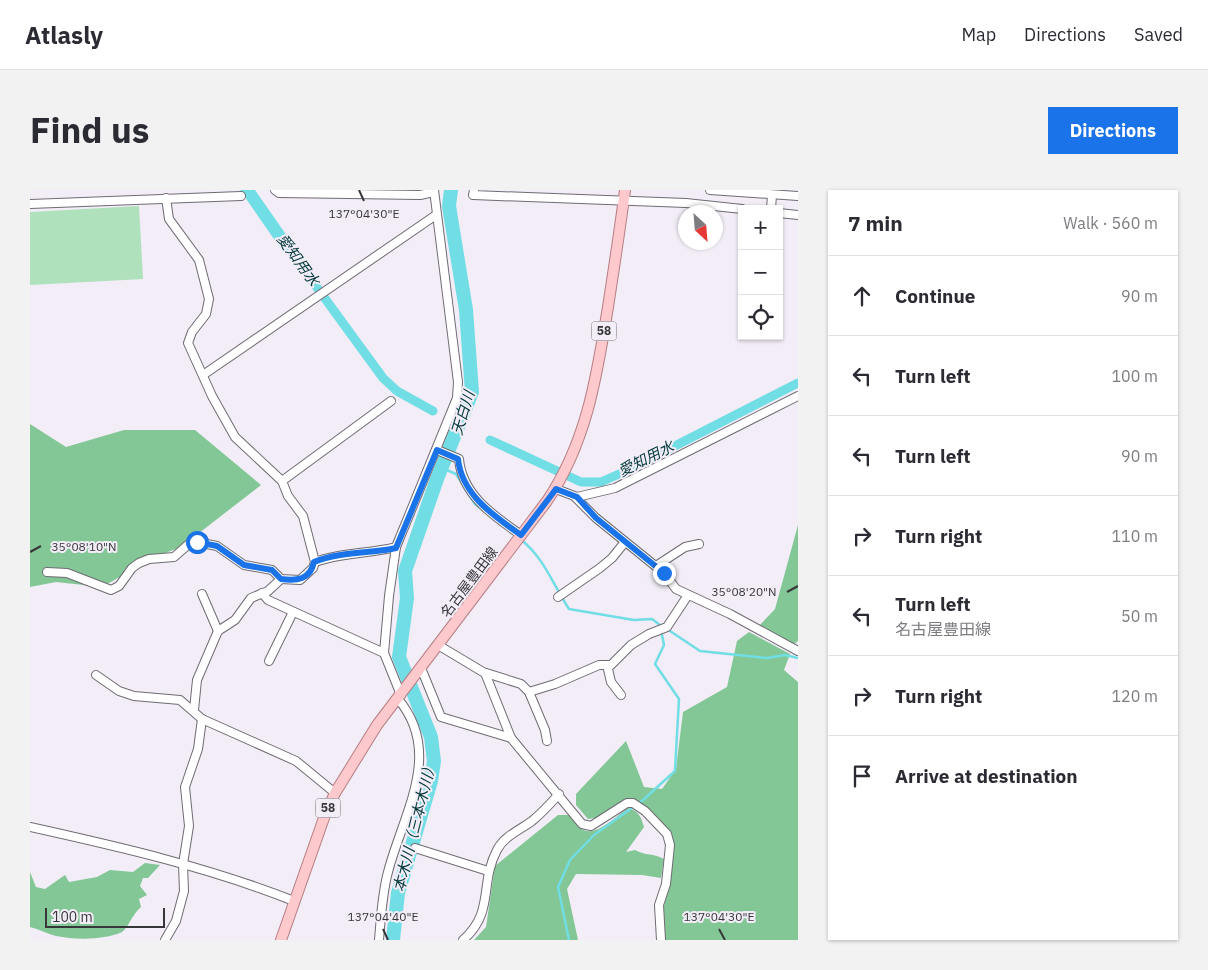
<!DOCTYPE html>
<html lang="en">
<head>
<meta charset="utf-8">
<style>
  body { margin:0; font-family:"IBM Plex Sans","Noto Sans JP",sans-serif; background:#f2f2f3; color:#2b2b33 }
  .controls { position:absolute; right:15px; top:15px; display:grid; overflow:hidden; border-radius:0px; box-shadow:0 1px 4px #0004 }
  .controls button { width:45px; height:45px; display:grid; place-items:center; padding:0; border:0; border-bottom:1px solid #e1e1e2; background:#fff; color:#2b2b33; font:25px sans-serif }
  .compass { position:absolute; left:648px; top:15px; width:45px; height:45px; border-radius:50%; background:#fff; box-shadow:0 1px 4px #0004; rotate:154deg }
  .scale { position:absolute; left:15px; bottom:12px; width:120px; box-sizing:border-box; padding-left:5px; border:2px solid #373639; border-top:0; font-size:14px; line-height:18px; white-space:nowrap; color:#373639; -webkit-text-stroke:4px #f2edf7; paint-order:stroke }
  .stop { position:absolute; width:15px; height:15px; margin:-11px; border:4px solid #1a73e8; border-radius:50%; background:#fff }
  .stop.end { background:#1a73e8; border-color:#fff; box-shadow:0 1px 5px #0008 }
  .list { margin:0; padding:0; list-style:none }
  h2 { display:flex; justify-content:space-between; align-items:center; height:65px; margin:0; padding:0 20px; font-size:21px }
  h2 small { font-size:16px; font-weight:400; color:#7c7c81 }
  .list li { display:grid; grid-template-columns:32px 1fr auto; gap:15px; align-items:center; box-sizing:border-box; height:80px; padding:0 20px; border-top:1px solid #e1e1e2 }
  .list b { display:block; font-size:19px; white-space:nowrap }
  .list p { margin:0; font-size:16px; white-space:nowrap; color:#7c7c81 }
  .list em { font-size:16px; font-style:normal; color:#7c7c81 }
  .icon { flex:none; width:28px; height:28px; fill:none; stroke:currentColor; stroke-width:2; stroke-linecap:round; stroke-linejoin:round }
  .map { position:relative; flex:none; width:768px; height:750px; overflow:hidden; border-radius:0px }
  header { display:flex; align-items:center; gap:30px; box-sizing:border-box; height:70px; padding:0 25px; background:#fff; border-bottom:1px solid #e1e1e2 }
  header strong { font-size:24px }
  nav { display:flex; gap:28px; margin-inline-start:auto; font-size:18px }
  .intro { display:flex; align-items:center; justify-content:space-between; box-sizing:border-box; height:120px; padding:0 30px }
  h1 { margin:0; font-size:35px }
  .button { padding:12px 22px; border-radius:0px; background:#1a73e8; color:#fff; font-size:18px; font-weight:700 }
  main { display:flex; gap:30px; padding:0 30px }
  aside { flex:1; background:#fff; border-radius:0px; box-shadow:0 1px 4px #0004 }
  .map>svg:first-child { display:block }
  .green { fill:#afe2bc }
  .forest { fill:#82c795 }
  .water { fill:#71dde4 }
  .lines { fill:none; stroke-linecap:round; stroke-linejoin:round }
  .stream { stroke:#71dde4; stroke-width:2.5 }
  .canal { stroke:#71dde4; stroke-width:9 }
  .river { stroke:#71dde4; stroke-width:14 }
  .minor-casing { stroke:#6f6b73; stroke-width:10 }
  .major-casing { stroke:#b67e83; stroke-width:12 }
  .minor { stroke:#fff; stroke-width:8 }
  .major { stroke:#fdc9cd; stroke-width:10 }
  .route { stroke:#1a73e8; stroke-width:6 }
  .ticks { fill:none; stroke:#373639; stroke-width:2 }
  .labels { text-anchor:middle; stroke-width:4; stroke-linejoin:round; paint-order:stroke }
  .shield { fill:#f2edf7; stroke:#6f6d72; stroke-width:1 }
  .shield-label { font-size:12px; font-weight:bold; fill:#373639 }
  .street-label { font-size:14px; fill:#373639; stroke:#f2edf7 }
  .water-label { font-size:15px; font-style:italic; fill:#03393c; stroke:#f2edf7 }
  .ticks-label { font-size:12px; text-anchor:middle; fill:#373639; stroke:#f2edf7; stroke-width:4; stroke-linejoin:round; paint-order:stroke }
</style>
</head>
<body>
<header>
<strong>Atlasly</strong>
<nav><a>Map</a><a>Directions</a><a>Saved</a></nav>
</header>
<div class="intro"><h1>Find us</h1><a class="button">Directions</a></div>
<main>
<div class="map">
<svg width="768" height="750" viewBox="0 0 768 750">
  <rect width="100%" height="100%" fill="#f2edf7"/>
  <path class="green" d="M109,16L113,89L0,95V22Z"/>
  <g class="forest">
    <path d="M0,234L36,257L94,240H165L231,295L151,357L125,367L72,397L26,392L0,397Z"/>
    <path d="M768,335V451L763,455L729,436L745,419Z"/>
    <path d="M719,442L760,464L754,480L768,492V750H635L632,723L640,695L644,655L639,643L614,615L605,611L571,627L558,629L546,615V604L596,551L614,597L632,599L646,579L653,522L697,497L707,451Z"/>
    <path d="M598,618C609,621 611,627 614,637L596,662L605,660C615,666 624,663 634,669L631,688L612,685L546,684L537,699L548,750H444L456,737L465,676L528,625H541C544,629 547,634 551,638C564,650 587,625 598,618Z"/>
    <path d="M115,673L130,675L118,688H113L110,696L117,705L109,709L111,717C102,724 99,737 92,742C74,750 46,750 26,746C17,744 9,739 0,737V682L6,697L15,699L35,685L39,692L67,687L80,680L103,682Z"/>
  </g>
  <path class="water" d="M210,0H225L264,56L253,62Z"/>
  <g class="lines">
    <g class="stream">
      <path d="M412,278L426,284L445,314L486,346"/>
      <path d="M490,349C514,367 523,395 539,419L604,430L622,429L630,435L634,455L625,474L649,509L645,581L613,610L564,645L540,670L528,697L539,750"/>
      <path d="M637,439L670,461L737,468L755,465L768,468"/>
    </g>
    <g class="canal">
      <path d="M253,51L353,188L367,201L403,221"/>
      <path d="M460,250L551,292H571L598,280L768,193"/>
    </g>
    <path class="river" d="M363,750L368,703L401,591L404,571L401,547L369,467L377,408L375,381L407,289L442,202L436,120L419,16L421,0"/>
    <defs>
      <g id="minor">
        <path d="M245,0L249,3L390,5L404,2"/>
        <path d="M444,0L443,5L656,13L712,19"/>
        <path d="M680,0L768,6"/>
        <path d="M0,14L211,6"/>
        <path d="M741,19L742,5"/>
        <path d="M749,23L768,25"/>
        <path d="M173,185L406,25"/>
        <path d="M407,260L429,269C432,305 464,326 491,345"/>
        <path d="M252,291L361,211"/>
        <path d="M526,299L547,307L585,298L768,206"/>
        <path d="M547,307H545L566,328L634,383L646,399L700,424L768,461"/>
        <path d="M285,372C311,362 339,364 366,357"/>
        <path d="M626,376L655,357L669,354"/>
        <path d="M17,382L37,383L81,400L89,396L102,378L109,373L119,369L144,367L160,353L167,352L187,356L214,375L242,380L251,389L270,390L283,378L285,372L273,326L258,306L252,291L205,247L182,206L158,153L162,142L176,124L179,109L169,70L139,29L136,8"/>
        <path d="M232,403L238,410L354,463L371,505"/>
        <path d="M172,404L188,441"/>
        <path d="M528,407L570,378L582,368L595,352"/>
        <path d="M408,455L453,482L491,494L499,502L525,494L569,475H581L601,455L619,444L637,437L658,405"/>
        <path d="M354,463L359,406L366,357L427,208L428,192L404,0"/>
        <path d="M239,471L263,422"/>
        <path d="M577,475L581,492L591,505"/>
        <path d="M391,478L411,527L481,548"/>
        <path d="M455,483L481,548L552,634L561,636L597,613H603L615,621L637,644L640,655L636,694L629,715L631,750"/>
        <path d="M66,485L89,501L104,506L150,510L172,529L266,571L305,603"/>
        <path d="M499,502L515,540L517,551"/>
        <path d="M164,520L167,490L188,441L205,430L221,408L238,401L251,389"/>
        <path d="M0,637C90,657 178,677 264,711"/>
        <path d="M385,658L458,681"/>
        <path d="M135,750L146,731L154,701L153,674L159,636L155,597L168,559L172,529"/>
        <path d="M349,750C351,727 352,704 358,682C373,624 414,563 368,509"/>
        <path d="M433,750C465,722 449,694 467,660C474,646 490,640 502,631C512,623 520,614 529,604"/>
      </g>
      <path id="major" d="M251,750L295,625L305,603L347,535L517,311C557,252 567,185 578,117C584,78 590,39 595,0"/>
    </defs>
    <use href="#minor" class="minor-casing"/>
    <use href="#major" class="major-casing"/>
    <use href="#minor" class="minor"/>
    <use href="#major" class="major"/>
  </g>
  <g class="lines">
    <path class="route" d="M167,352L187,356L214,375L242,380L251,389C267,391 280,390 284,372C311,361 339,364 366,358L407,260L428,269C432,305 464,326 491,345L526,299L547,307L566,328L634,383"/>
  </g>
  <path class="ticks" d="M329,0L334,11M0,362L11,356M757,402L768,396M353,739L358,750M689,739L695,750"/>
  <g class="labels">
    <g class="shield">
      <rect x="561.5" y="131.5" width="25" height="19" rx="4"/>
      <rect x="285.5" y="608.5" width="25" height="19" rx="4"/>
    </g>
    <g class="shield-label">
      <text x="574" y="145">58</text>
      <text x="298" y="622">58</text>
    </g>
    <g class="street-label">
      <text transform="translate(439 392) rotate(-53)" y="5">名古屋豊田線</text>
    </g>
    <g class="water-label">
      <text transform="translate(268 70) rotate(54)" y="5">愛知用水</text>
      <text transform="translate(433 223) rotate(-73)" y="5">天白川</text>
      <text transform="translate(616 269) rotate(-27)" y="5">愛知用水</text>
      <text transform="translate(385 636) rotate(-76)" y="5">本木川（三本木川）</text>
    </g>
  </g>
  <g class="ticks-label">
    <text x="334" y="28">137°04'30"E</text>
    <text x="54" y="361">35°08'10"N</text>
    <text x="714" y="406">35°08'20"N</text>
    <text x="353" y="731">137°04'40"E</text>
    <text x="689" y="731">137°04'30"E</text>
  </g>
</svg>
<div class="controls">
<button>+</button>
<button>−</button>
<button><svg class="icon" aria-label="locate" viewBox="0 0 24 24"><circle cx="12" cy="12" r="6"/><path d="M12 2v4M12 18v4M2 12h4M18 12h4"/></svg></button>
</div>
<svg class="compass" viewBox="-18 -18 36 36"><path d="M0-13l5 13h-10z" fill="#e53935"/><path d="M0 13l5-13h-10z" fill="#7c7c81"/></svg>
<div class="scale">100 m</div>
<div class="stop" style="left:167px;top:352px"></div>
<div class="stop end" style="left:634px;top:383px"></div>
</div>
<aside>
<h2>7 min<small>Walk · 560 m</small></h2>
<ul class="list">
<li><svg class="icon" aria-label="ahead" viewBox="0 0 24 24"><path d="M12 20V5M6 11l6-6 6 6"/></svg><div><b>Continue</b></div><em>90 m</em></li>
<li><svg class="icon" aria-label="left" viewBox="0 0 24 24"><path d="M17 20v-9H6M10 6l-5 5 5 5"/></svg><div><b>Turn left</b></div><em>100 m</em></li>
<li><svg class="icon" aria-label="left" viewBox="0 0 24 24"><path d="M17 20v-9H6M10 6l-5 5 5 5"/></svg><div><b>Turn left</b></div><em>90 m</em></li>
<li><svg class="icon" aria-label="right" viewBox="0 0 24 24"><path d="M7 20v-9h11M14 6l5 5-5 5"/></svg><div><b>Turn right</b></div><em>110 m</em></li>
<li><svg class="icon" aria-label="left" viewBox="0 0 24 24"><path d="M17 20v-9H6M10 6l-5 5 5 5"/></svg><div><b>Turn left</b><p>名古屋豊田線</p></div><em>50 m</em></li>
<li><svg class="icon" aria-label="right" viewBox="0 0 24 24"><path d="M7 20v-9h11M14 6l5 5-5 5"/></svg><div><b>Turn right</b></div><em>120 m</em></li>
<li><svg class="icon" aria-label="arrive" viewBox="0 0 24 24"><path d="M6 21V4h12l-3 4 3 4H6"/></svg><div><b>Arrive at destination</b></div></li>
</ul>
</aside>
</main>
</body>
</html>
